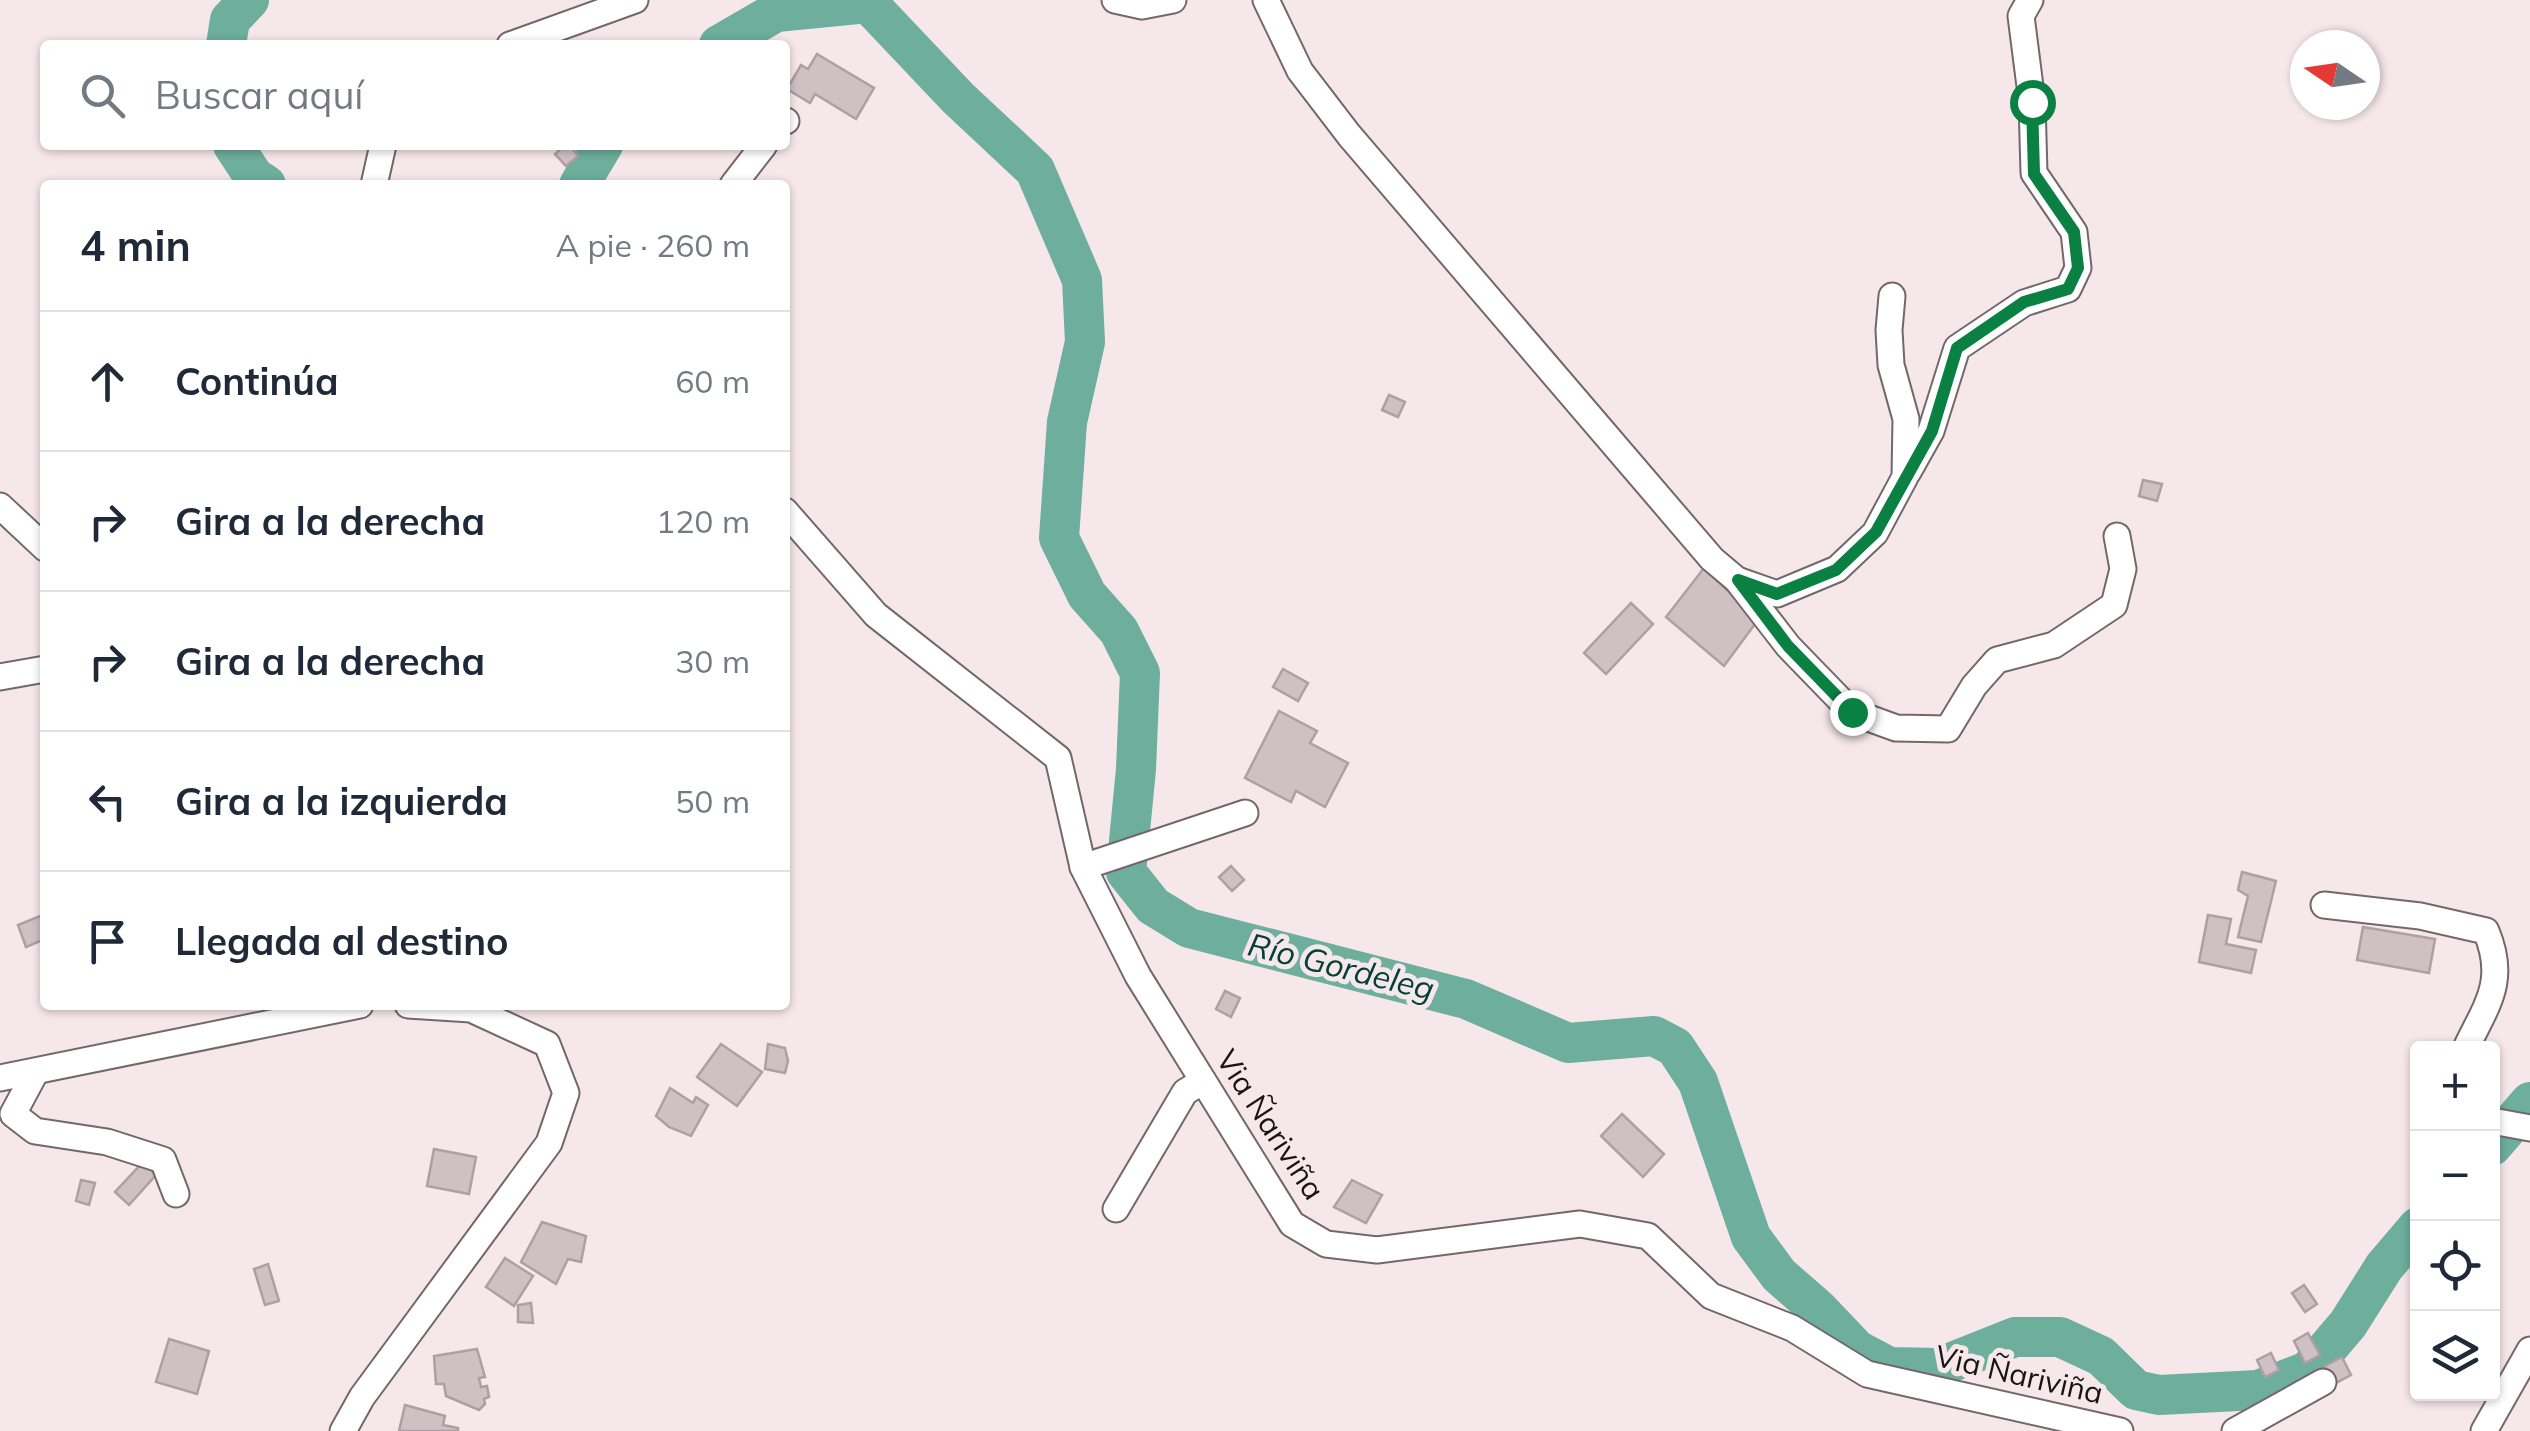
<!DOCTYPE html>
<html lang="es">
<head>
<meta charset="utf-8">
<style>
  body { margin:0; font-family:Mulish,sans-serif; background:#f2f2f3; color:#1f2937 }
  .controls { position:absolute; right:30px; bottom:30px; display:grid; overflow:hidden; border-radius:10px; box-shadow:0 2px 8px #0004 }
  .controls button { width:90px; height:90px; display:grid; place-items:center; padding:0; border:0; border-bottom:2px solid #e0e1e3; background:#fff; color:#1f2937; font:50px sans-serif }
  .compass { position:absolute; left:2290px; top:30px; width:90px; height:90px; border-radius:50%; background:#fff; box-shadow:0 2px 8px #0004; rotate:283deg }
  .stop { position:absolute; width:30px; height:30px; margin:-22px; border:8px solid #0b8043; border-radius:50%; background:#fff }
  .stop.end { background:#0b8043; border-color:#fff; box-shadow:0 2px 10px #0008 }
  .list { margin:0; padding:0; list-style:none }
  h2 { display:flex; justify-content:space-between; align-items:center; height:130px; margin:0; padding:0 40px; font-size:42px }
  h2 small { font-size:32px; font-weight:400; color:#747a83 }
  .list li { display:grid; grid-template-columns:65px 1fr auto; gap:30px; align-items:center; box-sizing:border-box; height:140px; padding:0 40px; border-top:2px solid #e0e1e3 }
  .list b { display:block; font-size:38px; white-space:nowrap }
  .list em { font-size:32px; font-style:normal; color:#747a83 }
  .icon { flex:none; width:55px; height:55px; fill:none; stroke:currentColor; stroke-width:2; stroke-linecap:round; stroke-linejoin:round }
  .map { position:relative; flex:none; width:2530px; height:1431px; overflow:hidden }
  .search { position:absolute; background:#fff; box-shadow:0 2px 8px #0004; left:40px; top:40px; width:750px; height:110px; display:flex; align-items:center; gap:25px; box-sizing:border-box; padding:0 35px; border-radius:10px; color:#747a83; font-size:38px }
  .panel { position:absolute; background:#fff; box-shadow:0 2px 8px #0004; left:40px; top:180px; width:750px; height:830px; border-radius:10px }
  .map>svg:first-child { display:block }
  .lines { fill:none; stroke-linecap:round; stroke-linejoin:round }
  .river { stroke:#6dae9d; stroke-width:40 }
  .building { fill:#cfc0c4; stroke:#ad9fa3; stroke-width:2.5 }
  .minor-casing { stroke:#74676b; stroke-width:29 }
  .minor { stroke:#fff; stroke-width:25 }
  .route { stroke:#0b8043; stroke-width:12 }
  .labels { text-anchor:middle; stroke-width:10; stroke-linejoin:round; paint-order:stroke }
  .street-label { font-size:30px; fill:#181315; stroke:#f6e7eb }
  .water-label { font-size:32px; font-style:italic; fill:#034135; stroke:#f6e7eb }
</style>
</head>
<body>
<div class="map">
<svg width="2530" height="1431" viewBox="0 0 2530 1431">
  <rect width="100%" height="100%" fill="#f6e7eb"/>
  <g class="lines">
    <g class="river">
      <path d="M226,45L230,20L249,0"/>
      <path d="M719,45L776,12L868,3L958,98L1035,170L1082,280L1085,342L1067,422L1059,538L1087,595L1119,631L1140,673L1136,769L1126,872L1153,906L1189,928L1466,999L1568,1043L1654,1036L1675,1047L1698,1082L1751,1237L1779,1275L1818,1309L1857,1350L1889,1367L1937,1368L2015,1337H2060L2101,1356L2136,1390L2159,1395L2258,1390L2308,1371L2348,1324L2384,1267L2418,1227"/>
      <path d="M233,145L254,177L266,185"/>
      <path d="M579,185L603,145"/>
      <path d="M2492,1146L2530,1102"/>
    </g>
  </g>
  <g class="building">
    <path d="M817,54L874,88L856,119L815,94L810,103L787,89L801,65L808,69Z"/>
    <path d="M565,145H570L578,156L566,166L555,154Z"/>
    <path d="M1389,395L1405,402L1398,417L1382,410Z"/>
    <path d="M2143,480L2162,484L2157,501L2139,496Z"/>
    <path d="M1704,568L1758,620L1724,666L1666,617Z"/>
    <path d="M1631,603L1653,624L1606,674L1584,653Z"/>
    <path d="M1283,669L1308,683L1298,701L1273,687Z"/>
    <path d="M1279,711L1317,731L1310,743L1348,763L1325,807L1296,791L1291,802L1245,778Z"/>
    <path d="M1231,866L1244,880L1232,891L1219,877Z"/>
    <path d="M2242,872L2276,881L2261,942L2238,937L2248,896L2238,890Z"/>
    <path d="M45,914V939L26,947L18,925Z"/>
    <path d="M2208,915L2231,919L2226,944L2256,950L2251,973L2199,962Z"/>
    <path d="M2363,927L2435,939L2429,973L2357,960Z"/>
    <path d="M1225,991L1240,998L1231,1017L1216,1009Z"/>
    <path d="M721,1044L762,1072L737,1106L697,1077Z"/>
    <path d="M768,1044L785,1048L788,1061L785,1073L765,1069Z"/>
    <path d="M670,1088L693,1103L696,1097L708,1105L691,1136L669,1127L656,1116Z"/>
    <path d="M1622,1114L1664,1154L1643,1177L1601,1136Z"/>
    <path d="M434,1149L476,1157L469,1194L427,1186Z"/>
    <path d="M143,1162L156,1175L129,1205L115,1192Z"/>
    <path d="M81,1180L95,1183L89,1205L76,1201Z"/>
    <path d="M1352,1180L1382,1195L1366,1223L1334,1207Z"/>
    <path d="M542,1222L586,1236L581,1262L568,1259L556,1284L521,1262Z"/>
    <path d="M505,1258L533,1276L514,1306L486,1287Z"/>
    <path d="M268,1264L279,1301L265,1305L254,1269Z"/>
    <path d="M2304,1285L2317,1304L2305,1312L2292,1293Z"/>
    <path d="M531,1303L533,1323L518,1322V1305Z"/>
    <path d="M2308,1333L2320,1355L2305,1363L2294,1341Z"/>
    <path d="M169,1339L209,1351L197,1394L156,1382Z"/>
    <path d="M477,1349L485,1377L479,1378L481,1387L487,1386L489,1397L484,1399L485,1404L479,1410L446,1396L444,1384H436L434,1356Z"/>
    <path d="M2271,1353L2279,1370L2265,1377L2257,1360Z"/>
    <path d="M2342,1357L2351,1375L2334,1384L2325,1366Z"/>
    <path d="M405,1405L445,1416L443,1425L458,1428V1431H399Z"/>
  </g>
  <g class="lines">
    <defs>
      <g id="minor">
        <path d="M1115,0L1142,6L1173,0"/>
        <path d="M1266,0L1300,71L1349,135L1712,559L1737,580L1777,594L1837,569L1875,533L1905,477L1906,419L1891,365L1889,330L1892,296"/>
        <path d="M510,45L635,0"/>
        <path d="M785,121H786"/>
        <path d="M374,185L383,145"/>
        <path d="M733,185L764,145"/>
        <path d="M1908,472L1931,431L1957,348L2024,303L2068,289L2078,268L2074,232L2034,173L2032,102L2021,16L2030,0"/>
        <path d="M0,506L45,548"/>
        <path d="M785,511L876,615L1058,758L1083,867L1138,976L1292,1224L1326,1244L1377,1250L1580,1224L1648,1236L1711,1296L1792,1328L1867,1374L2120,1431"/>
        <path d="M1737,580L1788,646L1852,712L1896,728L1948,729L1974,686L1997,660L2054,645L2114,605L2123,569L2117,536"/>
        <path d="M0,677L45,669"/>
        <path d="M1083,867L1245,813"/>
        <path d="M2324,905L2420,916L2486,931C2507,981 2487,1004 2466,1048"/>
        <path d="M35,1073L13,1114L35,1131L107,1142L163,1160L176,1194"/>
        <path d="M0,1078L360,1005"/>
        <path d="M2492,1121L2530,1128"/>
        <path d="M1116,1209L1185,1092L1203,1081"/>
        <path d="M343,1431L362,1397L549,1143L566,1093L547,1044L471,1009L408,1005"/>
        <path d="M2235,1431L2323,1382"/>
        <path d="M2484,1431L2530,1350"/>
      </g>
    </defs>
    <use href="#minor" class="minor-casing"/>
    <use href="#minor" class="minor"/>
  </g>
  <g class="lines">
    <path class="route" d="M1852,712L1788,646L1738,580L1777,594L1836,570L1876,532L1932,431L1957,348L2024,302L2068,289L2078,268L2074,232L2034,174L2032,102"/>
  </g>
  <g class="labels">
    <g class="street-label">
      <text transform="translate(1270 1125) rotate(57)" y="10">Via Ñariviña</text>
      <text transform="translate(2019 1375) rotate(13)" y="10">Via Ñariviña</text>
    </g>
    <g class="water-label">
      <text transform="translate(1341 967) rotate(14)" y="11">Río Gordeleg</text>
    </g>
  </g>
</svg>
<div class="controls">
<button>+</button>
<button>−</button>
<button><svg class="icon" aria-label="locate" viewBox="0 0 24 24"><circle cx="12" cy="12" r="6"/><path d="M12 2v4M12 18v4M2 12h4M18 12h4"/></svg></button>
<button><svg class="icon" aria-label="layers" viewBox="0 0 24 24"><path d="M12 4l9 5-9 5-9-5zM3 14l9 5 9-5"/></svg></button>
</div>
<svg class="compass" viewBox="-18 -18 36 36"><path d="M0-13l5 13h-10z" fill="#e53935"/><path d="M0 13l5-13h-10z" fill="#747a83"/></svg>
<div class="stop" style="left:2032px;top:102px"></div>
<div class="stop end" style="left:1852px;top:712px"></div>
<div class="search"><svg class="icon" aria-label="search" viewBox="0 0 24 24"><circle cx="10" cy="10" r="6"/><path d="M15 15l6 6"/></svg>Buscar aquí</div>
<section class="panel">
<h2>4 min<small>A pie · 260 m</small></h2>
<ul class="list">
<li><svg class="icon" aria-label="ahead" viewBox="0 0 24 24"><path d="M12 20V5M6 11l6-6 6 6"/></svg><div><b>Continúa</b></div><em>60 m</em></li>
<li><svg class="icon" aria-label="right" viewBox="0 0 24 24"><path d="M7 20v-9h11M14 6l5 5-5 5"/></svg><div><b>Gira a la derecha</b></div><em>120 m</em></li>
<li><svg class="icon" aria-label="right" viewBox="0 0 24 24"><path d="M7 20v-9h11M14 6l5 5-5 5"/></svg><div><b>Gira a la derecha</b></div><em>30 m</em></li>
<li><svg class="icon" aria-label="left" viewBox="0 0 24 24"><path d="M17 20v-9H6M10 6l-5 5 5 5"/></svg><div><b>Gira a la izquierda</b></div><em>50 m</em></li>
<li><svg class="icon" aria-label="arrive" viewBox="0 0 24 24"><path d="M6 21V4h12l-3 4 3 4H6"/></svg><div><b>Llegada al destino</b></div></li>
</ul>
</section>
</div>
</body>
</html>
